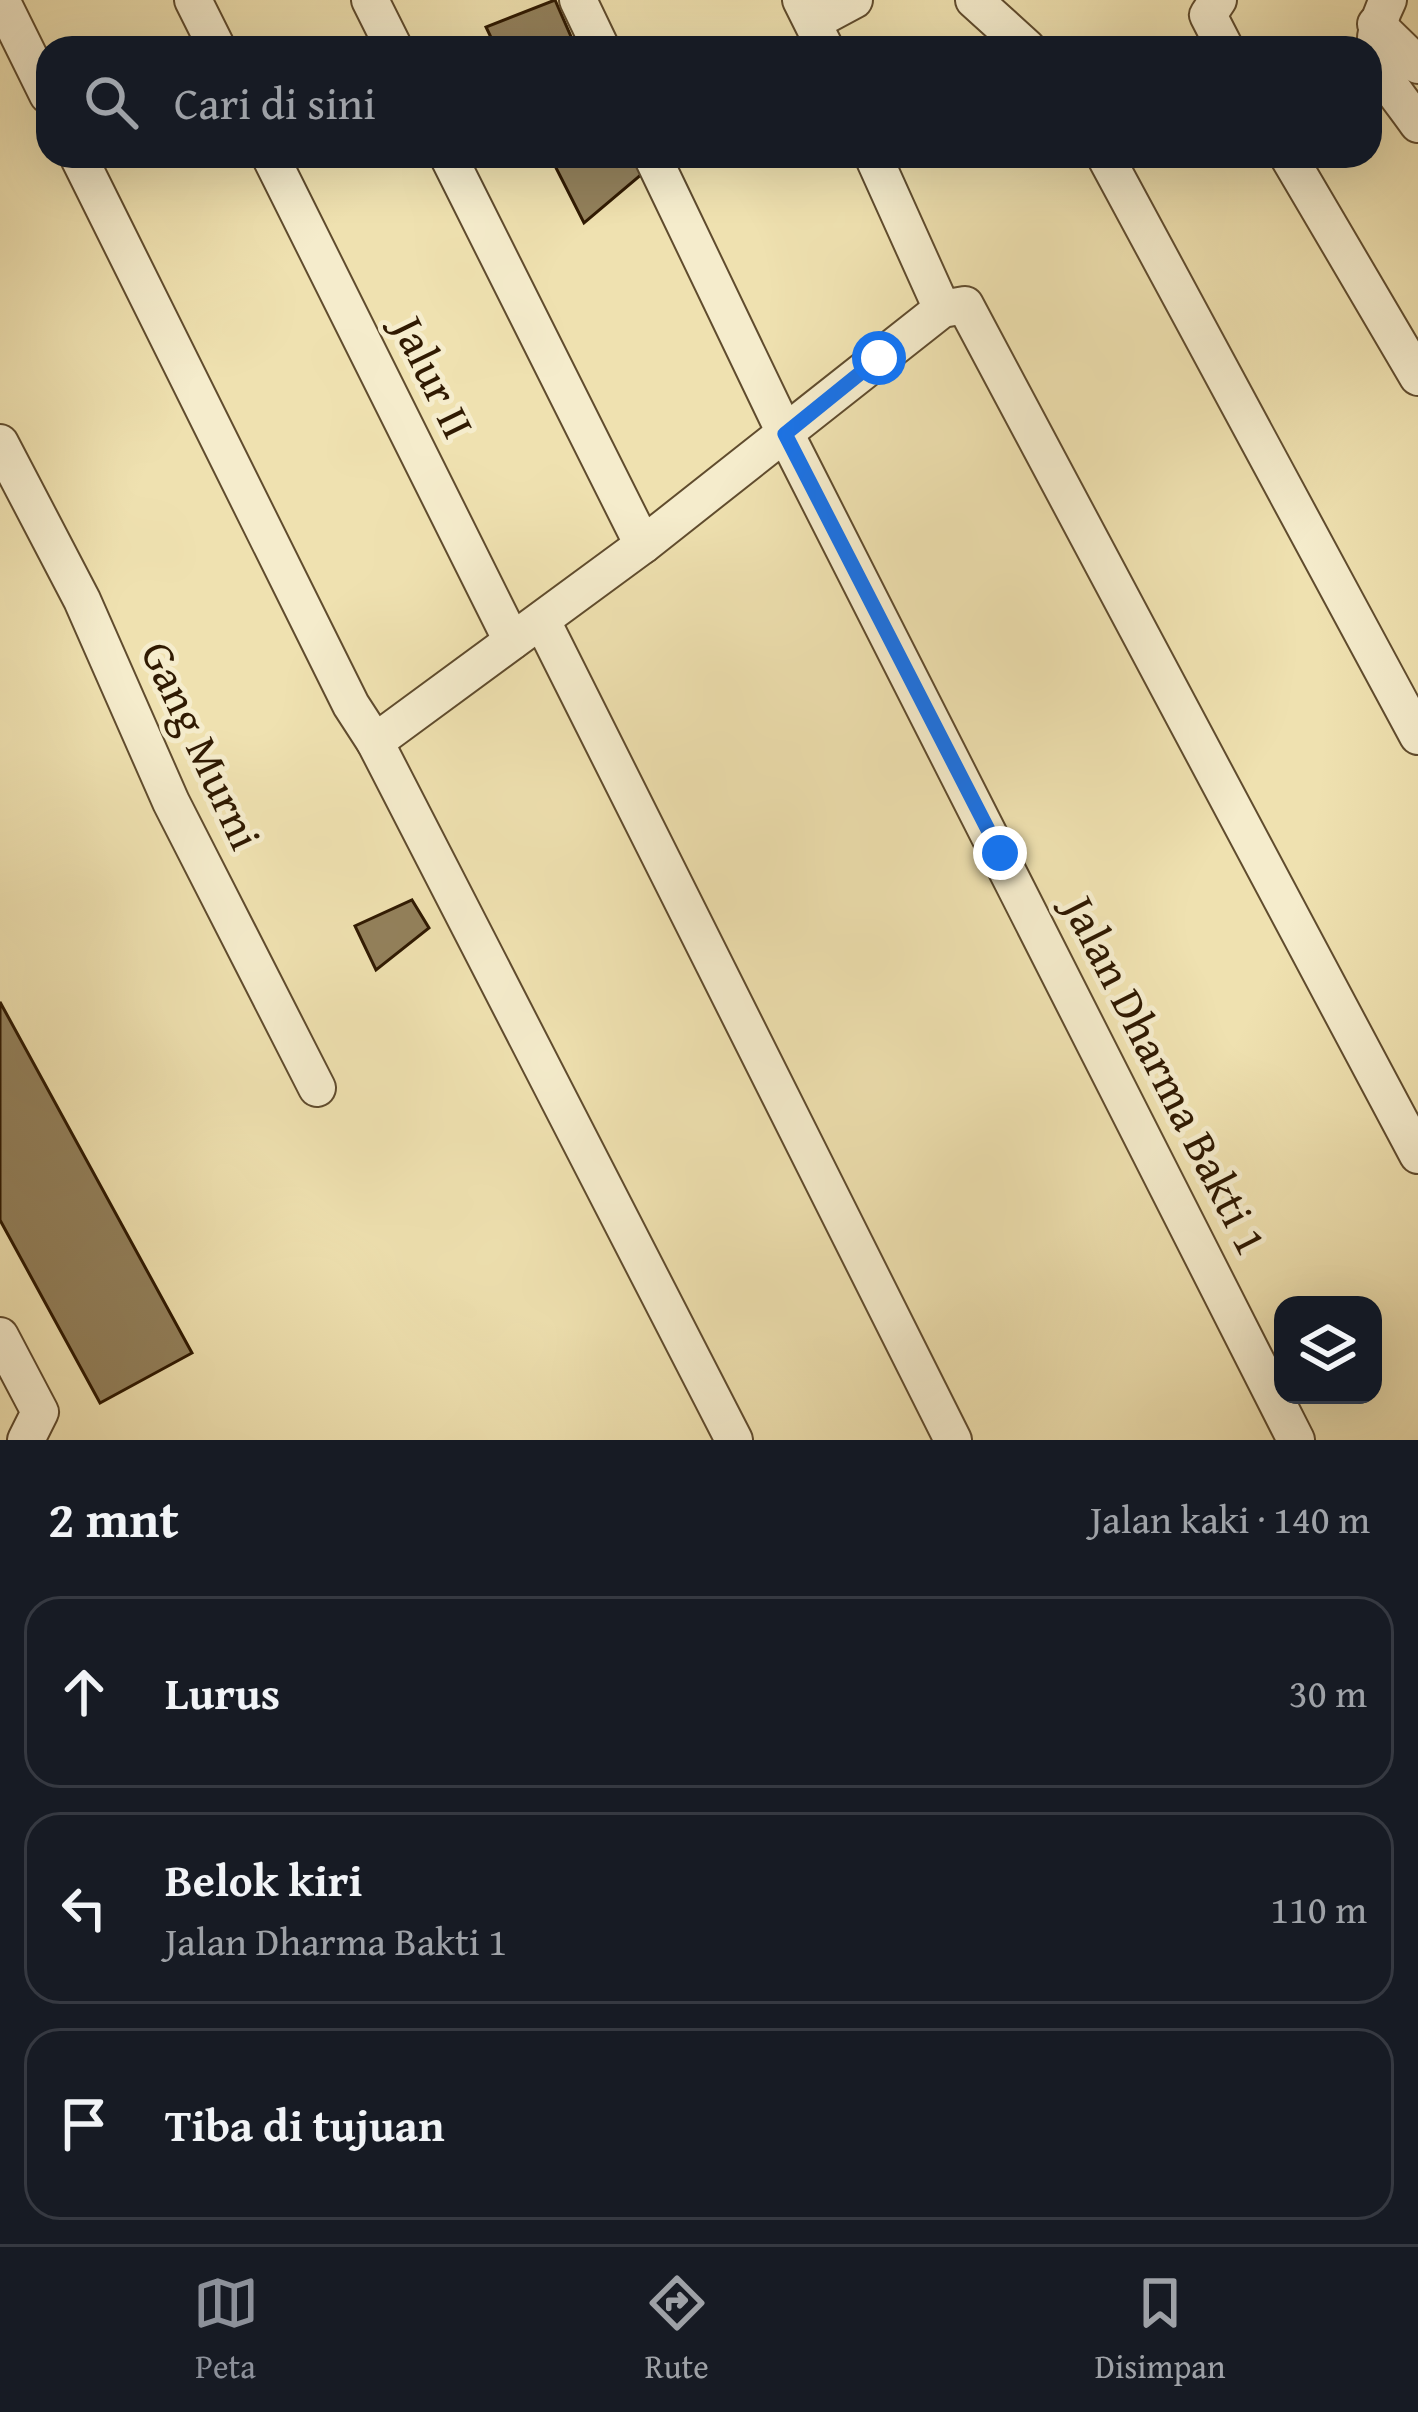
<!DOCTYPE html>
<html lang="id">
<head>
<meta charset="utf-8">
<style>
  body { margin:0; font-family:"Gentium Book Plus",serif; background:#20242c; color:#f1f3f6 }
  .controls { position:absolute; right:36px; bottom:36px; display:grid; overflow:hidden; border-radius:24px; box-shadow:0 12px 48px #0002 }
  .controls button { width:108px; height:108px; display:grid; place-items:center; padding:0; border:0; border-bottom:3px solid #363941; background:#171b24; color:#f1f3f6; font:60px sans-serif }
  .stop { position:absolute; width:36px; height:36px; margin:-27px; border:9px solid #1a73e8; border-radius:50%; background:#fff }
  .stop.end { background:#1a73e8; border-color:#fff; box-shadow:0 3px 12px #0008 }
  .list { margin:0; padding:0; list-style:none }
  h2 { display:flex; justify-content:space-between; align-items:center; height:156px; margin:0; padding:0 48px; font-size:51px }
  h2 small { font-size:39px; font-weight:400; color:#9ea1a6 }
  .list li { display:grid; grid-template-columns:78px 1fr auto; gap:36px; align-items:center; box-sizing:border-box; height:192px; margin:0 24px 24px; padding:0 24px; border:3px solid #363941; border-radius:36px }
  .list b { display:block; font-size:45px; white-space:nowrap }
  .list p { margin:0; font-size:39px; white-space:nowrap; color:#9ea1a6 }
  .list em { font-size:39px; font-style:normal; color:#9ea1a6 }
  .icon { flex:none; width:66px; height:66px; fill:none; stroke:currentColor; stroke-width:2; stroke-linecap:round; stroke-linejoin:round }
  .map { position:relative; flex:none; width:1418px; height:1440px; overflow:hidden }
  .search { position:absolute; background:#171b24; box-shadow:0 12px 48px #0002; left:36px; right:36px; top:36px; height:132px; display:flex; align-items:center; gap:30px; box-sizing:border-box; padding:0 42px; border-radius:36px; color:#9ea1a6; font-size:45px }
  .sheet { height:804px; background:#171b24 }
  nav { display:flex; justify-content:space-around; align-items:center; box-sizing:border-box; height:168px; border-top:3px solid #363941; background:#171b24; font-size:33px; color:#9ea1a6 }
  nav a { display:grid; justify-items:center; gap:6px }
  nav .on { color:#8c9099 }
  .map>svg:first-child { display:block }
  .building { fill:#93815c; stroke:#301a02; stroke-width:3 }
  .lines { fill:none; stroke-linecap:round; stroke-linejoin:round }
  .minor-casing { stroke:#604c2e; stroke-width:40 }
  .minor { stroke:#f5eccc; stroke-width:36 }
  .route { stroke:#1a73e8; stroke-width:15 }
  .labels { text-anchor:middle; stroke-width:10; stroke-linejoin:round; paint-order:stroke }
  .street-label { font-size:45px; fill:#301a02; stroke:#f5eccc }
</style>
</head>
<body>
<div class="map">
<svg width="1418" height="1440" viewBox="0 0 1418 1440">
  <rect width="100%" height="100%" fill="#efe1b0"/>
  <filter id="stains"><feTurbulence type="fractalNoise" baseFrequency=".00167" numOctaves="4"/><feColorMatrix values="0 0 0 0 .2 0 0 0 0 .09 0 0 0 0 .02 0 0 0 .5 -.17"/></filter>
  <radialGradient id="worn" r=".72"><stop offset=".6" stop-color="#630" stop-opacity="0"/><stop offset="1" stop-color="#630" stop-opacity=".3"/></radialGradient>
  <g class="building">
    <path d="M555,0L576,48H496L486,27Z"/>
    <path d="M550,156H631L642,174L584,223Z"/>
    <path d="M412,900L429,928L376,970L355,926Z"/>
    <path d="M0,1002L192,1353L100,1403L0,1220Z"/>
  </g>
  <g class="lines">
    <defs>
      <g id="minor">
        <path d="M1,0L48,95"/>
        <path d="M193,0L217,48"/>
        <path d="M370,0L394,48"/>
        <path d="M578,0L601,48"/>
        <path d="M801,0L825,48"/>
        <path d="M974,0L1027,48"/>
        <path d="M1218,0L1208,15L1225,48"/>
        <path d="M1388,0C1359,58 1385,77 1418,124"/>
        <path d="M813,22L854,0"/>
        <path d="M1376,24L1418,65"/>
        <path d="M78,156L351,705L375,742L643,545L942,309L965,305L1418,1155"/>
        <path d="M270,156L512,641"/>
        <path d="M448,156L643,545"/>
        <path d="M652,156L785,433L1296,1440"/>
        <path d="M873,156L942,309"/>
        <path d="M1105,156L1418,736"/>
        <path d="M1288,156L1418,377"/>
        <path d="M0,443L82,600L171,802L317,1088"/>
        <path d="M542,621L953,1440"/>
        <path d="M375,742L734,1440"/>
        <path d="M0,1336L40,1412L26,1440"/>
      </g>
    </defs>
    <use href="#minor" class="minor-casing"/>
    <use href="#minor" class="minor"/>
  </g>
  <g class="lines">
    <path class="route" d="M879,358L785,434L1000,853"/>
  </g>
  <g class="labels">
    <g class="street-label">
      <text transform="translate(434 377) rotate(64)" y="16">Jalur II</text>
      <text transform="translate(202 745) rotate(65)" y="16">Gang Murni</text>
      <text transform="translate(1166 1075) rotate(63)" y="16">Jalan Dharma Bakti 1</text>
    </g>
  </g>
  <rect width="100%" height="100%" filter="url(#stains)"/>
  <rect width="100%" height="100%" fill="url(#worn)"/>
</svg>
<div class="controls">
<button><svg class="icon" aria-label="layers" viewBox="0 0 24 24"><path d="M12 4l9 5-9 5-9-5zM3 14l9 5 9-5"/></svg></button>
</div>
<div class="stop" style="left:879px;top:358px"></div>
<div class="stop end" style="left:1000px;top:853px"></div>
<div class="search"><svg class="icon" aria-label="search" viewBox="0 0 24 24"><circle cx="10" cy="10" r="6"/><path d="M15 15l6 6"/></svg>Cari di sini</div>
</div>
<section class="sheet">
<h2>2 mnt<small>Jalan kaki · 140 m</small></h2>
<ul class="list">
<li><svg class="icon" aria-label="ahead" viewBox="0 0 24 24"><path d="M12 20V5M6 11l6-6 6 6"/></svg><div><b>Lurus</b></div><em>30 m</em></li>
<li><svg class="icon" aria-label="left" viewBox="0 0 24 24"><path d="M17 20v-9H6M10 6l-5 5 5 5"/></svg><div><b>Belok kiri</b><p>Jalan Dharma Bakti 1</p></div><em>110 m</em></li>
<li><svg class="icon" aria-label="arrive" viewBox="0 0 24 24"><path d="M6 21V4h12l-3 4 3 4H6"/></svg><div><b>Tiba di tujuan</b></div></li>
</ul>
</section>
<nav>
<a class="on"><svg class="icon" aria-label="map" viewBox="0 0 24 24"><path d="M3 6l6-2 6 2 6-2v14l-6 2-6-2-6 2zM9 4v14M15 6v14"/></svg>Peta</a>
<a><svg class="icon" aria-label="directions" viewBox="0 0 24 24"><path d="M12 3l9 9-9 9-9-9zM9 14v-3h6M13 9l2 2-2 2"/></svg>Rute</a>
<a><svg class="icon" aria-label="saved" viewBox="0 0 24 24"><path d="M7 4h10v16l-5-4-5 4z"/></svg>Disimpan</a>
</nav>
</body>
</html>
